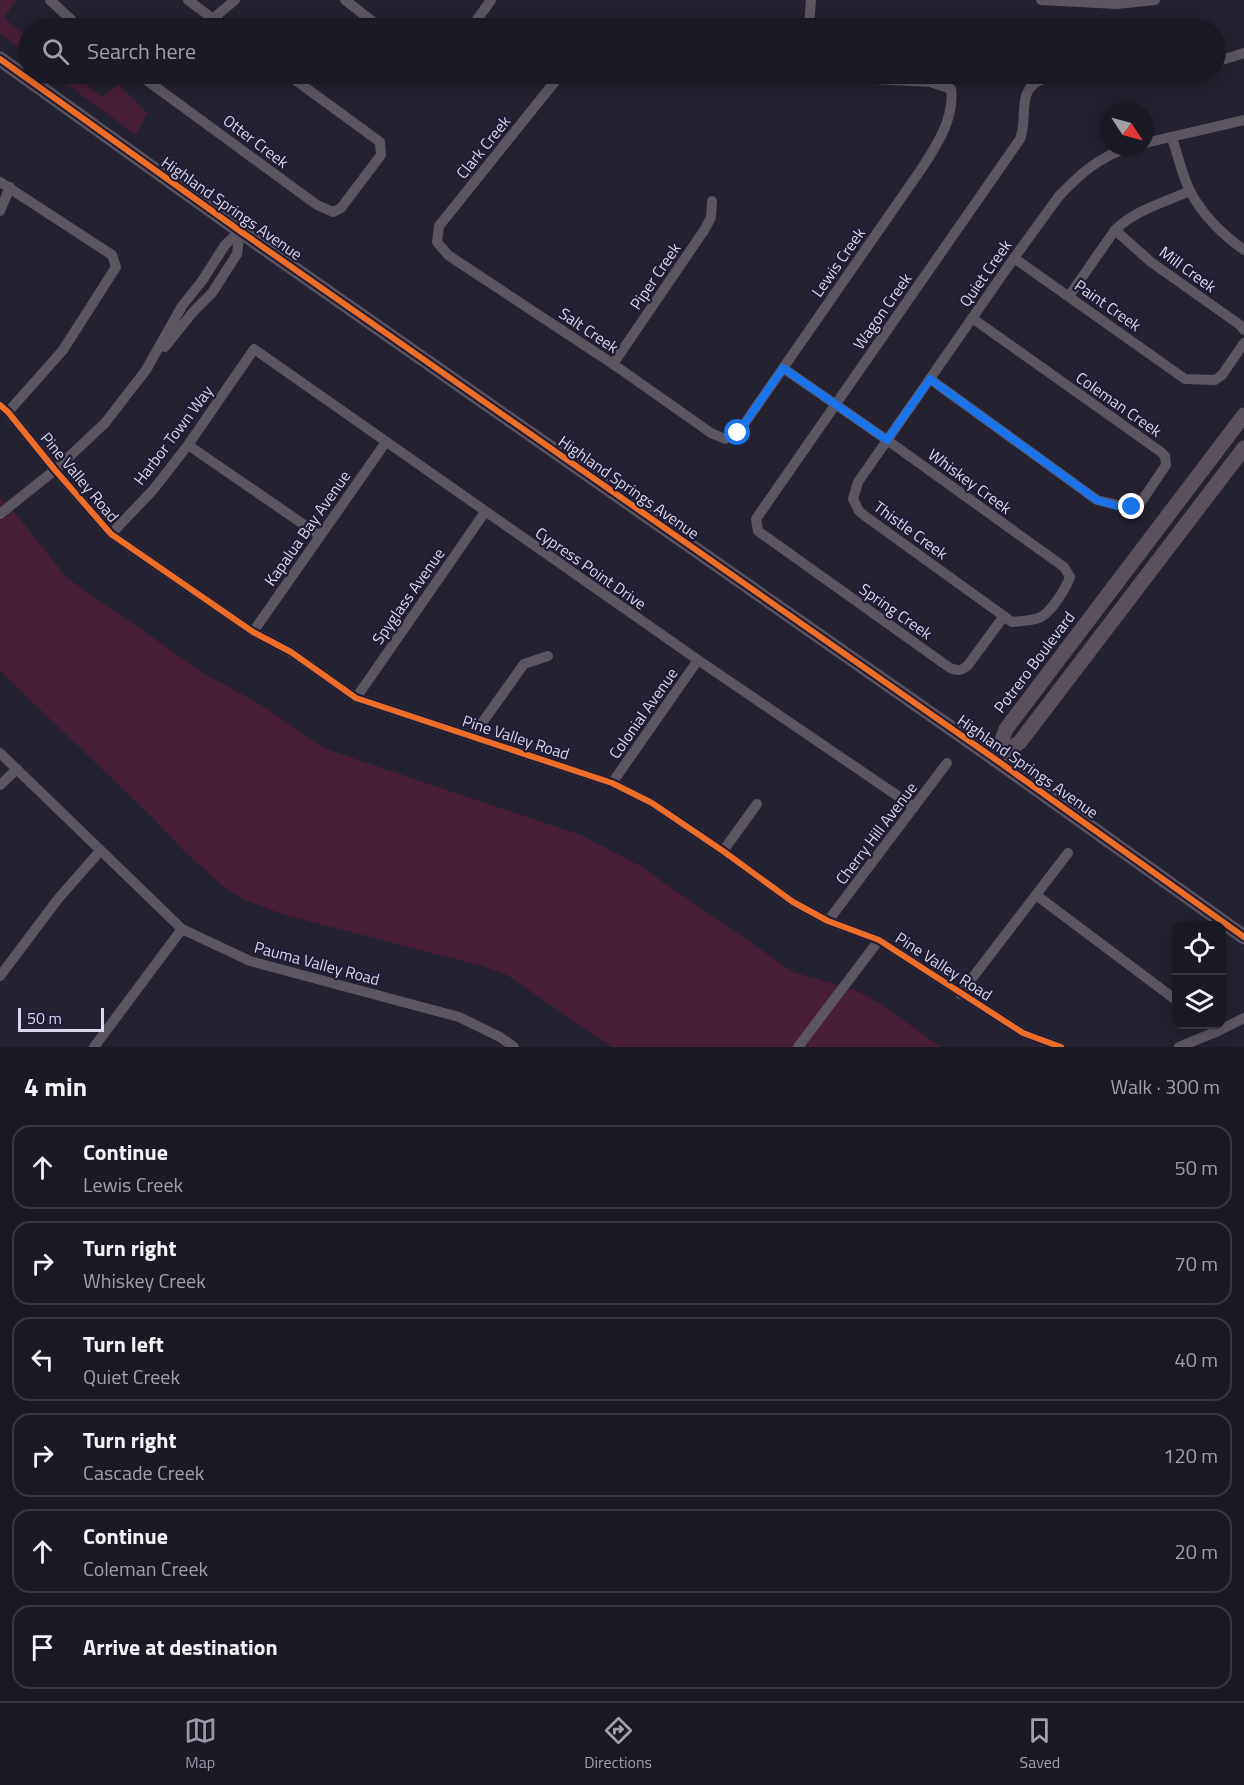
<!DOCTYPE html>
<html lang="en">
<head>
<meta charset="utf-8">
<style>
  body { margin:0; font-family:"Titillium Web",sans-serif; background:#24232c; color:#f1f3f6 }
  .controls { position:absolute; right:18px; bottom:18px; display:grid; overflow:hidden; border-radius:12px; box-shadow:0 3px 15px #0003 }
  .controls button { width:54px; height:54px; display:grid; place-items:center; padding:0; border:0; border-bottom:2px solid #393841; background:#1b1a24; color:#f1f3f6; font:30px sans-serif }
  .compass { position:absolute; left:1100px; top:102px; width:54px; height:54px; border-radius:50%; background:#1b1a24; box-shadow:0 3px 15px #0003; rotate:126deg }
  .scale { position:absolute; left:18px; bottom:15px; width:86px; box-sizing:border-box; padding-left:6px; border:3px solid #d9d7e9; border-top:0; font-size:16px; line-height:21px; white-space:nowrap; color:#d9d7e9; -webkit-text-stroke:4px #211c36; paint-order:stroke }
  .stop { position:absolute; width:18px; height:18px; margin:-14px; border:4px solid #1a73e8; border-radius:50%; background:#fff }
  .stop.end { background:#1a73e8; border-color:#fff; box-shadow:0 2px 6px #0008 }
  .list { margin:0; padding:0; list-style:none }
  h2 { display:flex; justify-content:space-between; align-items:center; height:78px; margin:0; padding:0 24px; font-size:26px }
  h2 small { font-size:20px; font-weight:400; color:#a0a1a6 }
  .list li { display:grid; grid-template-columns:39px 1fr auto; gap:18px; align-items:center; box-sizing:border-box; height:84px; margin:0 12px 12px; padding:0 12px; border:2px solid #393841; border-radius:18px }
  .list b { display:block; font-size:22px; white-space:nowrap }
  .list p { margin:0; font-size:20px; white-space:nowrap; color:#a0a1a6 }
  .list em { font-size:20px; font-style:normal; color:#a0a1a6 }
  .icon { flex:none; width:33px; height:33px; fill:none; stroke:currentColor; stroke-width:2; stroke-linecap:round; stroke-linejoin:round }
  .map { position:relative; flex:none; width:1244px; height:1047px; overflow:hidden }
  .search { position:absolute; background:#1b1a24; box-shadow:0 3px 15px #0003; left:18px; right:18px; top:18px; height:66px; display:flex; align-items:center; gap:15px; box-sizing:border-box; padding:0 21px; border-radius:33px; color:#a0a1a6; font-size:22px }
  .sheet { height:654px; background:#1b1a24 }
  nav { display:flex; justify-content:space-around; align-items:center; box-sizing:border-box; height:84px; border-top:2px solid #393841; background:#1b1a24; font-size:16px; color:#a0a1a6 }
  nav a { display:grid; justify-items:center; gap:3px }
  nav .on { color:#9a98a8 }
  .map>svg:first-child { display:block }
  .green { fill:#471e35 }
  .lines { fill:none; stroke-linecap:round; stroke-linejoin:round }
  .street { stroke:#5c5661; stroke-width:10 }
  .secondary { stroke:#5a515c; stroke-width:15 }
  .cycleway-casing { stroke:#211c36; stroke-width:10 }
  .cycleway { stroke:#ee6e29; stroke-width:6 }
  .route { stroke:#1a73e8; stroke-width:8 }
  .labels { text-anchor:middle; stroke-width:4.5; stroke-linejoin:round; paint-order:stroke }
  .street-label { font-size:16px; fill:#d9d7e9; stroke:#211c36 }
</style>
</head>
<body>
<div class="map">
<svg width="1244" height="1047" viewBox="0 0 1244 1047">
  <rect width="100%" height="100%" fill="#242230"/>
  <g class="green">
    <path d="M0,0H16L4,18L28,38V55L0,34Z"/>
    <path d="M53,74H71L102,97L118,84L147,113L136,135Z"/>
    <path d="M0,498L20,519L67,578L205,674L263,706L323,748L583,836L640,866L793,972L855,990L879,1003L941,1047H612L507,975L482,966L285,915L245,900L223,886L182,849L151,816L0,671Z"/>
  </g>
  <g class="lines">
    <g class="street">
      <path d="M50,0L80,28"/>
      <path d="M188,0L225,28"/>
      <path d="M345,0L381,28"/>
      <path d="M1041,0L1117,4L1155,0"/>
      <path d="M202,28L235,0"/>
      <path d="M471,28L491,0"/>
      <path d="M809,28L811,0"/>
      <path d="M1216,62L1244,53"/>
      <path d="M138,74L317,205L333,212L341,208L381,155L380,142L287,74"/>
      <path d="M561,74L439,226L437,242L448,255L613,364L711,433L725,439L738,433L922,168C937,145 955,117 951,89L930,82L783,74"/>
      <path d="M1172,138C1178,155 1182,175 1190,191C1202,214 1223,235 1244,250"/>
      <path d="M1145,143L1244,120"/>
      <path d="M0,182L112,255L116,267L63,350L8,412"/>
      <path d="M0,211L10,187"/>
      <path d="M1115,230L1151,262L1240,325L1244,330"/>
      <path d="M1014,258L1185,379L1215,380L1222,375L1244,343"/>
      <path d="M1069,296L1115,230C1135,210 1165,202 1190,191"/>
      <path d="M165,347L193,312L212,293L237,254L240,231"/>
      <path d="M613,364L705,229L711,217L712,201"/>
      <path d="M783,368L887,440L1064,567L1070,577C1066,588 1052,611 1041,617C1033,621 1021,621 1012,622L865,516L859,511L853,499L858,482L1014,258L1059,196C1081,173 1098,158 1129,147"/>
      <path d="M930,379L1097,500L1126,507L1139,505L1166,465L1165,456L1161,452L972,318"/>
      <path d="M0,405L8,412L55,470L111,534L253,632L291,652L356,698L612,783L652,803L723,851L793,902L828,921L879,940L1023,1033L1061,1047"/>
      <path d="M188,445L319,535"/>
      <path d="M0,514L55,470L105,423L146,370L182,306L202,281L225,245L240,231"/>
      <path d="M111,534L153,490L188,445L254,349L698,660L914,807"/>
      <path d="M1004,616L968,665C962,671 958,671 950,668L758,531L756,519L1020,139C1029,117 1015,89 1043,79L1130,78L1157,74"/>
      <path d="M253,632L386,442"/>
      <path d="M356,698L485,512"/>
      <path d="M472,737L524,664L548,656"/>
      <path d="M0,753L182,929L250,961L459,1017L500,1037L514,1047"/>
      <path d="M612,783L698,660"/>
      <path d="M0,785L17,769"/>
      <path d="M723,851L757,804"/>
      <path d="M1036,895L1176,1000"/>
      <path d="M828,921L947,763"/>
      <path d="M0,976L58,899L100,851"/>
      <path d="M960,994L1068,853"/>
      <path d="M94,1047L182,929"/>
      <path d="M798,1047L879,940"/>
      <path d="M1179,1047L1218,1031L1244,1018"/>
    </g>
    <g class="secondary">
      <path d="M0,59L240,231L995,759L1244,937"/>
      <path d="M995,759L1006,729L1244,415"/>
      <path d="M995,759L1020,742L1244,448"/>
    </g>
    <defs>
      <g id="cycleway">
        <path d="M0,59L240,231L995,759L1244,937"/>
        <path d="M0,405L8,412L55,470L111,534L253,632L291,652L356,698L612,783L652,803L723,851L793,902L828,921L879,940L1023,1033L1061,1047"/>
      </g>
    </defs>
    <use href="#cycleway" class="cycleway-casing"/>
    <use href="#cycleway" class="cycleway"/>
  </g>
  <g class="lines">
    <path class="route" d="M738,433L783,368L887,440L930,379L1097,500L1117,506L1132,507"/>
  </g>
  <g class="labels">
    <g class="street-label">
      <text transform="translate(256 141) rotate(37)" y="6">Otter Creek</text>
      <text transform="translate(483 147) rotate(-51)" y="6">Clark Creek</text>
      <text transform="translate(232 208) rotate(35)" y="6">Highland Springs Avenue</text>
      <text transform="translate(838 262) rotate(-55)" y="6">Lewis Creek</text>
      <text transform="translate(1188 269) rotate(36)" y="6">Mill Creek</text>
      <text transform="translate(985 273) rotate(-55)" y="6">Quiet Creek</text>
      <text transform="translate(655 276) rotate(-56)" y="6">Piper Creek</text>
      <text transform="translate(1108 305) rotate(35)" y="6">Paint Creek</text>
      <text transform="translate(882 311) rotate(-55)" y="6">Wagon Creek</text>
      <text transform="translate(589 330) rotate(34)" y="6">Salt Creek</text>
      <text transform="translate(1119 404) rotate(35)" y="6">Coleman Creek</text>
      <text transform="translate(173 435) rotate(-53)" y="6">Harbor Town Way</text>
      <text transform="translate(80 477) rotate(50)" y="6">Pine Valley Road</text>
      <text transform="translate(970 481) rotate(36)" y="6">Whiskey Creek</text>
      <text transform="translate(629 487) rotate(35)" y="6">Highland Springs Avenue</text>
      <text transform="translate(307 528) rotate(-55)" y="6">Kapalua Bay Avenue</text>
      <text transform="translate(911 530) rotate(36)" y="6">Thistle Creek</text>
      <text transform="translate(591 568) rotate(35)" y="6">Cypress Point Drive</text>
      <text transform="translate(408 596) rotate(-55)" y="6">Spyglass Avenue</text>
      <text transform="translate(896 611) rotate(35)" y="6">Spring Creek</text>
      <text transform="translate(1034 662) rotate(-53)" y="6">Potrero Boulevard</text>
      <text transform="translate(643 713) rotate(-55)" y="6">Colonial Avenue</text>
      <text transform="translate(516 737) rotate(18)" y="6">Pine Valley Road</text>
      <text transform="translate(1028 766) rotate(35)" y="6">Highland Springs Avenue</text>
      <text transform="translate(876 833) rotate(-53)" y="6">Cherry Hill Avenue</text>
      <text transform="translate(317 963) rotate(15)" y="6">Pauma Valley Road</text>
      <text transform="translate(944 966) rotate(33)" y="6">Pine Valley Road</text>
    </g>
  </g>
</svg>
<div class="controls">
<button><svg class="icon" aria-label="locate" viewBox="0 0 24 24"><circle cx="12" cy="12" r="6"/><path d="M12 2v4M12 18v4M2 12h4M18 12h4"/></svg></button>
<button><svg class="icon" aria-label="layers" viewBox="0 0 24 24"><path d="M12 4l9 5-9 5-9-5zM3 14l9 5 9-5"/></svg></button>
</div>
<svg class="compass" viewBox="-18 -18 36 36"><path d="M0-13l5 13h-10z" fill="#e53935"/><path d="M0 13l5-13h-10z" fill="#a0a1a6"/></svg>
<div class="scale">50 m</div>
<div class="stop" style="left:738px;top:433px"></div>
<div class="stop end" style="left:1132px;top:507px"></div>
<div class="search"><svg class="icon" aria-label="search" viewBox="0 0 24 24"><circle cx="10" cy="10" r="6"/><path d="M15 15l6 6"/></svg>Search here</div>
</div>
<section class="sheet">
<h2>4 min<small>Walk · 300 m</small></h2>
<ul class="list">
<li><svg class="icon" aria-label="ahead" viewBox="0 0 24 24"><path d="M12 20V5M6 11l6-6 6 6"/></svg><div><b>Continue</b><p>Lewis Creek</p></div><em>50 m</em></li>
<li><svg class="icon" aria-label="right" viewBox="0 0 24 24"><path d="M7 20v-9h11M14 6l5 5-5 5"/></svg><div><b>Turn right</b><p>Whiskey Creek</p></div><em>70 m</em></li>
<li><svg class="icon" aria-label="left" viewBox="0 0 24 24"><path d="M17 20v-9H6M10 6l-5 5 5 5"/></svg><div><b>Turn left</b><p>Quiet Creek</p></div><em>40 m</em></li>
<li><svg class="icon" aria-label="right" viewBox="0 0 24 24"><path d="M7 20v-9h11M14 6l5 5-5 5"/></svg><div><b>Turn right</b><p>Cascade Creek</p></div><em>120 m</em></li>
<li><svg class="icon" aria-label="ahead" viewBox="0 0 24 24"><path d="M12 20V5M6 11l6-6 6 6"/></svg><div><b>Continue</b><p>Coleman Creek</p></div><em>20 m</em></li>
<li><svg class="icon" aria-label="arrive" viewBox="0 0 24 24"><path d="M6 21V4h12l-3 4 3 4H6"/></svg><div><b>Arrive at destination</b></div></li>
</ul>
</section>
<nav>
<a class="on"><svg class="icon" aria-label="map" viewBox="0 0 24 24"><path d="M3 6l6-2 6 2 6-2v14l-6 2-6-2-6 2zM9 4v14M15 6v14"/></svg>Map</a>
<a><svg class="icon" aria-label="directions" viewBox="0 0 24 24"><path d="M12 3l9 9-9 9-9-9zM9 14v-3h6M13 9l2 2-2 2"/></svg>Directions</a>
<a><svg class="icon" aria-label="saved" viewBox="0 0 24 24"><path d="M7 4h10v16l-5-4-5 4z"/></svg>Saved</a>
</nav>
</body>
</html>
